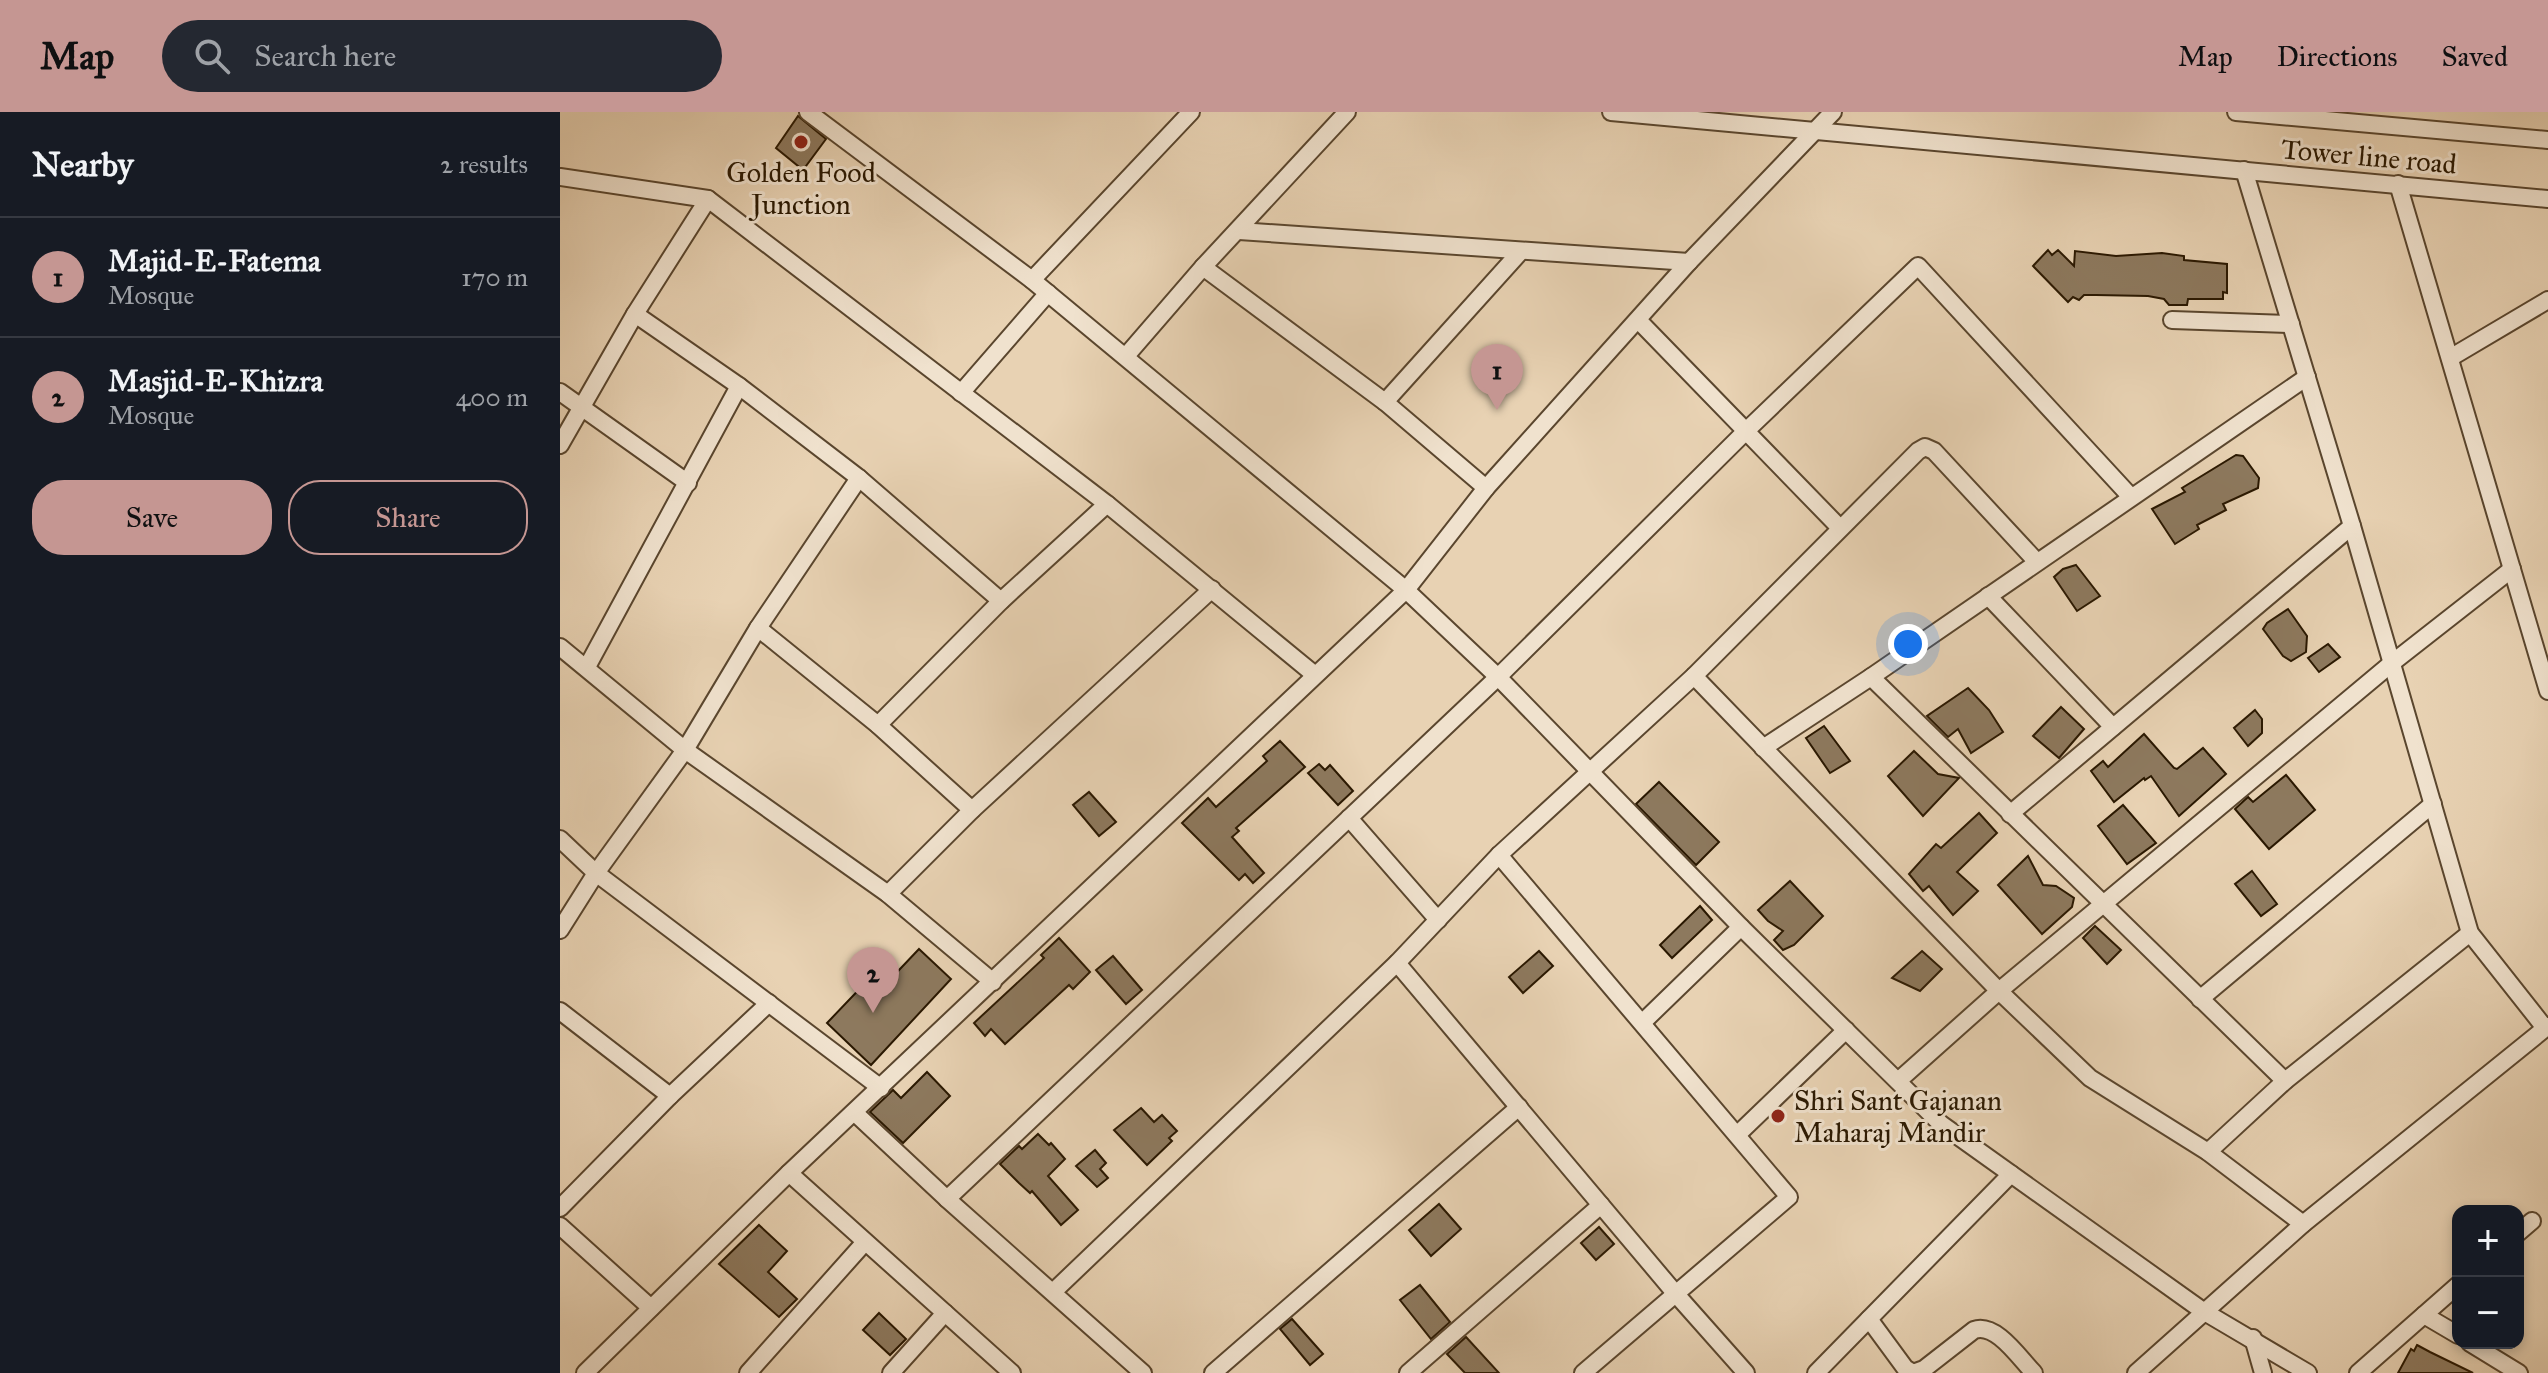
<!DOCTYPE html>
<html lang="en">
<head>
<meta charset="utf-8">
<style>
  body { margin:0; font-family:"IM FELL Great Primer",serif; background:#242831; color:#f1f3f6 }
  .controls { position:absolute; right:24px; bottom:24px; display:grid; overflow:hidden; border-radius:16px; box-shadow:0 4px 12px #0003 }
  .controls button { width:72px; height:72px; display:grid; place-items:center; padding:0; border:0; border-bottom:2px solid #363941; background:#171b24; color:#f1f3f6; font:40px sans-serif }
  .you { position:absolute; left:1348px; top:532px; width:28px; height:28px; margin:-20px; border:6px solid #fff; border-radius:50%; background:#1a73e8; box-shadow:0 0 0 12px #1a73e833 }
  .badge { display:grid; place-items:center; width:52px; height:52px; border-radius:50%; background:#c59692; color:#111; font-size:26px; font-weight:700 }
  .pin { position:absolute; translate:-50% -66px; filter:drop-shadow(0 2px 4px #0008) }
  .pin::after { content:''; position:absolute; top:42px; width:28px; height:24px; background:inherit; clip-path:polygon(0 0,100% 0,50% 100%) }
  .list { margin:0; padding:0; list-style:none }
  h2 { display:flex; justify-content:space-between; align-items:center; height:104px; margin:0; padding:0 32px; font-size:34px }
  h2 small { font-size:26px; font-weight:400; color:#9ea1a6 }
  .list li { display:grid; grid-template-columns:52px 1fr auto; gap:24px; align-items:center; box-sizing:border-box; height:120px; padding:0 32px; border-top:2px solid #363941 }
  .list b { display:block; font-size:30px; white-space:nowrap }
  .list p { margin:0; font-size:26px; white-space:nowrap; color:#9ea1a6 }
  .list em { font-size:26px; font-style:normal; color:#9ea1a6 }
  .actions { display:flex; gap:16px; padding:24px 32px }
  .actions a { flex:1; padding:18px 0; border:2px solid #c59692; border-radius:32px; text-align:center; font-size:28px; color:#c59692 }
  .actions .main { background:#c59692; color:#111 }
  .icon { flex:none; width:44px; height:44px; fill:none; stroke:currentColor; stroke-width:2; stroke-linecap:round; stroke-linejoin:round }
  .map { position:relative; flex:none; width:1988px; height:1261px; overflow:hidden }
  header { display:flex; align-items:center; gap:48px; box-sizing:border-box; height:112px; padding:0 40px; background:#c59692; color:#111 }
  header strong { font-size:38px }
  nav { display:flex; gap:44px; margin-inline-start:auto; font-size:28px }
  .search { width:560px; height:72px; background:#242831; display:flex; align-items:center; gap:20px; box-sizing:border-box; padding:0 28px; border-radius:44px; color:#9ea1a6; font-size:30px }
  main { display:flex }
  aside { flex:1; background:#171b24 }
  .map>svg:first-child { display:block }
  .building { fill:#8d795e; stroke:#2a1801; stroke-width:2 }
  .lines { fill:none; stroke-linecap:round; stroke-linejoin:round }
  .street-casing { stroke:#5a462e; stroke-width:20 }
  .street { stroke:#f0e2ce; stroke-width:16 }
  .poi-dot { fill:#8f2418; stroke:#f0e2ce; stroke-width:3 }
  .labels { text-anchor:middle; stroke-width:6; stroke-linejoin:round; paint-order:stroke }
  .street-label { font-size:28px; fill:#2a1801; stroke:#f0e2ce }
  .poi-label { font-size:28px; fill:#2a1801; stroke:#f0e2ce }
</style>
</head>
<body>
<header>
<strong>Map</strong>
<div class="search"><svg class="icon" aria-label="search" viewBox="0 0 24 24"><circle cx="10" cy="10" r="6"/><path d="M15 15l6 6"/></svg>Search here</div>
<nav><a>Map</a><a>Directions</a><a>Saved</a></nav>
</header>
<main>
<aside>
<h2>Nearby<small>2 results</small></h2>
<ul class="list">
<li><span class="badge">1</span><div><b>Majid-E-Fatema</b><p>Mosque</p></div><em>170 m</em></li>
<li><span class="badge">2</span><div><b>Masjid-E-Khizra</b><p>Mosque</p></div><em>400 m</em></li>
</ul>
<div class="actions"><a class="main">Save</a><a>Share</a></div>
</aside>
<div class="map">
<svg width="1988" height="1261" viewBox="0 0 1988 1261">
  <rect width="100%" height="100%" fill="#e8d2b3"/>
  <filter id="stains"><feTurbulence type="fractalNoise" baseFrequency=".0025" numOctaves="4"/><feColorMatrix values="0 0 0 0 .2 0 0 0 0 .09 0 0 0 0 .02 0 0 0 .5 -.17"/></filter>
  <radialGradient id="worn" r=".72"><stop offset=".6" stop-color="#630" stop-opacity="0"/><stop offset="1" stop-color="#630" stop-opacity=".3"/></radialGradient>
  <g class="building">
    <path d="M238,4L266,27L243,58L216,36Z"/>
    <path d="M1488,138L1492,143L1498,138L1514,154L1515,139L1556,144L1602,141L1624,144V148L1667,152V181L1663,180V187H1628L1627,193H1609L1604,187L1588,184L1536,183H1524L1519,188L1513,185L1508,190L1473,154Z"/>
    <path d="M1676,343L1683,344L1699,366L1698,376L1663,392L1666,398L1637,413L1639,417L1615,432L1592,397L1625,380L1622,376Z"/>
    <path d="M1516,453L1540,484L1517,499L1494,465L1503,457Z"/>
    <path d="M1728,497L1747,524L1746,540L1731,549L1723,544L1703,517L1707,511Z"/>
    <path d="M1768,532L1780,545L1759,560L1748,546Z"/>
    <path d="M1408,576L1429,598L1443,620L1411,641L1398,617L1388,625L1367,604Z"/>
    <path d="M1501,595L1524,617L1499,646L1473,624Z"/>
    <path d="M1695,598L1702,607V621L1688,634L1674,616Z"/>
    <path d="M1264,614L1290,649L1270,661L1246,626Z"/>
    <path d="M1584,622L1614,656L1617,657L1643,636L1666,662L1619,704L1591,664L1585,668L1584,666L1554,690L1531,659L1543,649L1548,655Z"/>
    <path d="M720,629L745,655L676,716L679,719L672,725L704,761L693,771L685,762L679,768L622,711L648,686L656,695L707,649L703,644Z"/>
    <path d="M1354,639L1378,662L1399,666L1363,704L1328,664Z"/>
    <path d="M759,652L765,658L770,653L793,679L778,693L748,661Z"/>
    <path d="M1726,663L1755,698L1709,737L1675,697L1688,685L1693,690Z"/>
    <path d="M1099,670L1159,730L1136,753L1076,692Z"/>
    <path d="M529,680L556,710L539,724L513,693Z"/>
    <path d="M1563,693L1596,731L1567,752L1538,714Z"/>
    <path d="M1419,701L1437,721L1397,760L1418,779L1393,803L1369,774L1363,779L1349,762L1376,732L1381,736Z"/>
    <path d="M1468,744L1483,773L1496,774L1514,786L1512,795L1482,822L1438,773Z"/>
    <path d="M1692,759L1717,792L1701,804L1675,772Z"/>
    <path d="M1230,769L1263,804L1234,833L1223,838L1214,828L1223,819L1208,809L1198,798Z"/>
    <path d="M1140,794L1152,808L1112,846L1100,833Z"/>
    <path d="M1535,814L1561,838L1547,852L1523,826Z"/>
    <path d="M499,826L530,860L513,877L509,873L445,932L431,917L425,924L414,911L484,846L481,843Z"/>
    <path d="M359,837L391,867L311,953L267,911L310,866L321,877Z"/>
    <path d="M979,839L993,854L963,881L949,865Z"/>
    <path d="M1362,839L1382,857L1360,879L1332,866Z"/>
    <path d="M553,844L582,878L566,892L536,858Z"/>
    <path d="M367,960L390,984L343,1031L310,1000L333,978L341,986Z"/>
    <path d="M581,996L594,1010L602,1003L617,1019L609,1026L612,1029L587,1053L554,1018Z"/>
    <path d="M478,1022L489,1033L491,1031L505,1047L488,1064L518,1098L501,1113L472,1079L470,1081L459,1071L440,1052L459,1034L462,1037Z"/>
    <path d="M535,1038L546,1051L540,1057L548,1066L537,1075L516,1054Z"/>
    <path d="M879,1092L901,1117L871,1144L849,1118Z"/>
    <path d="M199,1113L227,1139L208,1160L237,1187L219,1205L159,1152Z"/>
    <path d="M1039,1115L1054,1132L1036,1148L1021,1131Z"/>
    <path d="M860,1173L890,1210L871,1227L840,1188Z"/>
    <path d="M319,1201L346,1227L330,1243L303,1218Z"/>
    <path d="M732,1207L763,1242L750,1253L720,1217Z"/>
    <path d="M906,1225L939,1261H905L887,1242Z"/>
    <path d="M1857,1233L1870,1240L1913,1261H1838L1851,1237L1854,1239Z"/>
  </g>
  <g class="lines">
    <defs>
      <g id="street">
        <path d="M248,0L472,168L846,478L938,565L1181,815L1381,1012L1643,1199L1748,1261"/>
        <path d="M1051,0L1988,87"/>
        <path d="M1676,0L1988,28"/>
        <path d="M1684,58L1792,414L1910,821L1985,916"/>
        <path d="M0,65L148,87L547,392L755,563"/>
        <path d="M1838,72L1988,579"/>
        <path d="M679,119L1129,150"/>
        <path d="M643,155L825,290L926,376"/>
        <path d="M472,168L631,0"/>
        <path d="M75,202L179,274L299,366L441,489"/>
        <path d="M1078,208L1280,416"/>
        <path d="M1612,208L1731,212"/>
        <path d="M566,244L643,155L787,0"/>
        <path d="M1890,246L1988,188"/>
        <path d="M0,280L128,371"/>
        <path d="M401,281L488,181"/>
        <path d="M825,290L961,139"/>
        <path d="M0,333L75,202L148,87"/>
        <path d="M1428,484L1553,615"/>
        <path d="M198,516L318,613L412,698"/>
        <path d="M0,535L125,638L328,782L433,870"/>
        <path d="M27,555L179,274"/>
        <path d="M1134,564L1439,879L1530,966L1648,1040L1743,1112"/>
        <path d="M1311,565L1725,969"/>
        <path d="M318,613L441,489L547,392"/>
        <path d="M1203,636L1311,565L1747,265"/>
        <path d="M1450,702L1792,414"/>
        <path d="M789,706L878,808"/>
        <path d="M0,727L36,761L321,976"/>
        <path d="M939,743L1229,1085L1023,1261"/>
        <path d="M328,782L412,698L652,477"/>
        <path d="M0,818L36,761L125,638L198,516L299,366"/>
        <path d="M837,851L1115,1181L1186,1261"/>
        <path d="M1640,887L1873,692"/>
        <path d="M0,899L110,984"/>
        <path d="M1083,910L1181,815"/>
        <path d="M1338,969L1439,879L1832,551L1952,457"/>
        <path d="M295,1001L387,1087L583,1261"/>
        <path d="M1177,1023L1286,918"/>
        <path d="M1648,1040L1725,969L1910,821"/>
        <path d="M229,1061L452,1261"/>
        <path d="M387,1087L938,565L1187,318L1358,154L1571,385"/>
        <path d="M0,1096L110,984L209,891"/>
        <path d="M0,1114L91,1196"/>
        <path d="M1958,1121L1972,1109"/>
        <path d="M493,1180L837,851L939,743L1134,564L1358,339L1365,335L1374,339L1477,450"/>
        <path d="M1864,1203L1898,1223"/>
        <path d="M1309,1207L1345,1256L1353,1261L1364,1257L1414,1218C1436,1210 1460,1247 1474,1261"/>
        <path d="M1693,1226L1703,1261"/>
        <path d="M1910,1231L1959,1261"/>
        <path d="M25,1261L229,1061L846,478L926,376L1129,150L1273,0"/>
        <path d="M188,1261L305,1130"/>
        <path d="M331,1261L385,1201"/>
        <path d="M653,1261L959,995"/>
        <path d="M848,1261L1041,1093"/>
        <path d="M1256,1261L1451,1062"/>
        <path d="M1576,1261L1743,1112L1988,914"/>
        <path d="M1798,1261L1898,1173"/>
      </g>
    </defs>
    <use href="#street" class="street-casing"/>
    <use href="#street" class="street"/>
  </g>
  <g class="poi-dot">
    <circle cx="241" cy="30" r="8"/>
    <circle cx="1218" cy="1004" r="8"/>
  </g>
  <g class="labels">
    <g class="street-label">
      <text transform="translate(1809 44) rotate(5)" y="10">Tower line road</text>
    </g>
    <g class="poi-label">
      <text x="241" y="70">Golden Food<tspan x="241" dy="32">Junction</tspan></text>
      <text x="1234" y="998" text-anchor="start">Shri Sant Gajanan<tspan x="1234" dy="32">Maharaj Mandir</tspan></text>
    </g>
  </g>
  <rect width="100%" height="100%" filter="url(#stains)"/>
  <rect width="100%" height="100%" fill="url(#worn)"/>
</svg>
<div class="controls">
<button>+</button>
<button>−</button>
</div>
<div class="you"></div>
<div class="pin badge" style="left:937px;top:298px">1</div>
<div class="pin badge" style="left:313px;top:901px">2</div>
</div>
</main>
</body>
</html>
